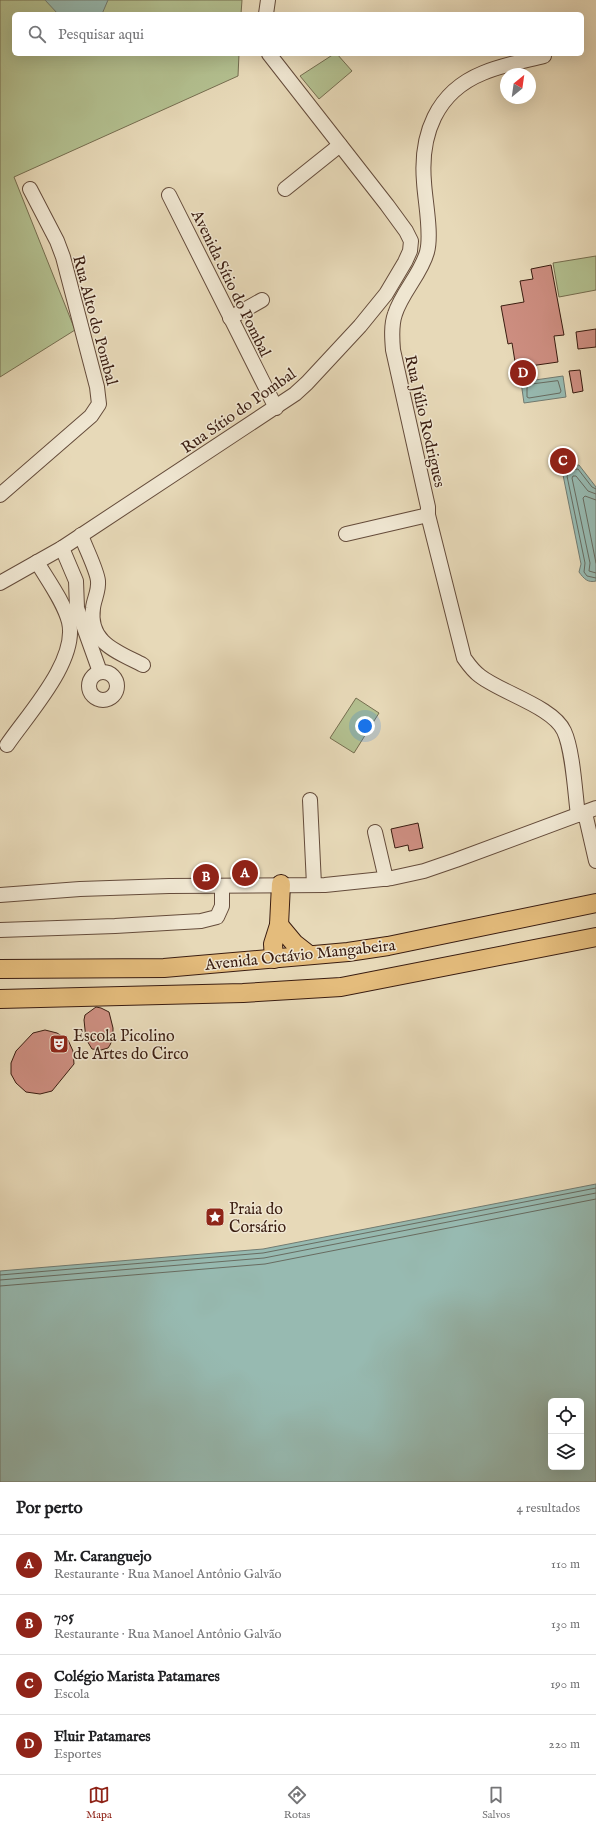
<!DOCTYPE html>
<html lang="pt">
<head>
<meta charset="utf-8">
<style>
  body { margin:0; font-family:"IM FELL English",serif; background:#f6f6f6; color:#202124 }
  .controls { position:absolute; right:12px; bottom:12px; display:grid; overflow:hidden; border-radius:6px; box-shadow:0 4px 16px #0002 }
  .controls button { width:36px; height:36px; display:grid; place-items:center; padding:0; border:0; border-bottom:1px solid #e0e0e0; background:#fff; color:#202124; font:20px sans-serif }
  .compass { position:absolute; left:500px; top:68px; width:36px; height:36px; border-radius:50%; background:#fff; box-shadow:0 4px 16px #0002; rotate:29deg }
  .you { position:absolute; left:365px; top:726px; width:14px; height:14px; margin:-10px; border:3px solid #fff; border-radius:50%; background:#1a73e8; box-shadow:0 0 0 6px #1a73e833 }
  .badge { display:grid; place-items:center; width:26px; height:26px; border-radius:50%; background:#8f2418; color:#fff; font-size:13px; font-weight:700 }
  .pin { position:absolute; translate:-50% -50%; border:2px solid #fff; box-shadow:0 1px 4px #0006 }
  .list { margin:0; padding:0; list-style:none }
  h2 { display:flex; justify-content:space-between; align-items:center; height:52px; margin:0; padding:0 16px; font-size:17px }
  h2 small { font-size:13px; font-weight:400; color:#757577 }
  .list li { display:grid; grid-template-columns:26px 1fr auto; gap:12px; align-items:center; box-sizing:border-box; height:60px; padding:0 16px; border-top:1px solid #e0e0e0 }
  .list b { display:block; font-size:15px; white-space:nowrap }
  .list p { margin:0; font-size:13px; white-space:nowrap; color:#757577 }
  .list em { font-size:13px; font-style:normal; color:#757577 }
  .icon { flex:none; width:22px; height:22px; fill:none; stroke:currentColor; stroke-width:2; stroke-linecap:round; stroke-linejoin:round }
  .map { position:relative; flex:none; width:596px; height:1482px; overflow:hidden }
  .search { position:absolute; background:#fff; box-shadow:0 4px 16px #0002; left:12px; right:12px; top:12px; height:44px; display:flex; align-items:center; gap:10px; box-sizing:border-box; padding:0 14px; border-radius:6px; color:#757577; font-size:15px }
  .sheet { height:292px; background:#fff }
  nav { display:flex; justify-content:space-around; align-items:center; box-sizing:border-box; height:56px; border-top:1px solid #e0e0e0; background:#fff; font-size:11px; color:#757577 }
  nav a { display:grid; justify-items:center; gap:2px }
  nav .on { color:#8f2418 }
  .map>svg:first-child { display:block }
  .green { fill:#b3c090; stroke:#766e50 }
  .water { fill:#97bab1; stroke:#727b71; fill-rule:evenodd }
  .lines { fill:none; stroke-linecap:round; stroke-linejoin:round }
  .shore { stroke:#686c61; stroke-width:1 }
  .building { fill:#ce8f82; stroke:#3a1d11 }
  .minor-casing { stroke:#654c3b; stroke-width:16 }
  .major-casing { stroke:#3a1d11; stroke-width:20 }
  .minor { stroke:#efe6d1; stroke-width:14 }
  .major { stroke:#e4bc7c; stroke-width:18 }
  .labels { text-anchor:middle; stroke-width:3; stroke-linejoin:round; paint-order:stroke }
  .street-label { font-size:16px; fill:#3a1d11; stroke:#efe6d1 }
  .poi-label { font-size:16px; fill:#3a1d11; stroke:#efe6d1; text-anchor:start }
</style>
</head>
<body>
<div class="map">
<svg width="596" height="1482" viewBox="0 0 596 1482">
  <rect width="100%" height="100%" fill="#e7d9b8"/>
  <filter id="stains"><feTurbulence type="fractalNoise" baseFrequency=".005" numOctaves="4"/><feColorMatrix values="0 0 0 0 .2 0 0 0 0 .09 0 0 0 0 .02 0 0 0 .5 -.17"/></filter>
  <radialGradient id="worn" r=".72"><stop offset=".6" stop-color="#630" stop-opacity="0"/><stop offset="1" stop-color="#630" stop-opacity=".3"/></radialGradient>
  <g class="green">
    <path d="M0,0H242L241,14H14V54H239L238,76L14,177L75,330L0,377Z"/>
    <path d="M334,54H337L352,71L319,99L300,76Z"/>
    <path d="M596,256V290L559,297L553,263Z"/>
    <path d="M356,698L379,713L354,753L330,738Z"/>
  </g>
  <g class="water">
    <path d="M45,0H108L102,14H58Z"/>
    <path d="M563,376L566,397L524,403L521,382Z"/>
    <path d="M579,465L596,487V581C588,583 584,579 579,572L581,564L563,475L569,466Z"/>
    <path d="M596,1184V1482H0V1271L263,1249ZM551,1401H581V1467H551Z"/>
  </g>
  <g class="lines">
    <g class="shore">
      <path d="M558,381L561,391L560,393L529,398L527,397V385Z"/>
      <path d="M596,489L592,487L578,469L571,470L567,476L585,563L584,572L587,576L596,578"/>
      <path d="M596,494L588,491L576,476H573L572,478L590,563L589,571L596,573"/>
      <path d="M596,500L585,496L583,498L596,563"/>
      <path d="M0,1275L263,1253L596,1188"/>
      <path d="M0,1280L264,1258L596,1193"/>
      <path d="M0,1286L265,1264L596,1199"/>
    </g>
  </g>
  <g class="building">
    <path d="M551,265L564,335L554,336L558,362L516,368L512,343L508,344L501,306L524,302L520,281L533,279L531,269Z"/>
    <path d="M596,329V347L578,349L576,332Z"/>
    <path d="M580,370L583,391L573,393L569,371Z"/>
    <path d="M418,823L423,848L409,851L408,845L395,848L391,829Z"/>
    <path d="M96,1007L101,1008L109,1012L113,1028V1038L110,1045L108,1048L101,1050L92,1049L86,1039L84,1020L85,1015Z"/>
    <path d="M45,1030L57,1033L68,1040L73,1051L74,1064L52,1091L40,1094L26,1092L16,1083L11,1074V1063L16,1051L33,1033Z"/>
  </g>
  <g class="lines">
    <defs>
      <g id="minor">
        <path d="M266,14L268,0"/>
        <path d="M544,56C524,61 502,65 483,73C436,92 420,135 424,182C425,201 432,234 427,252C421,274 402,292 395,314C391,325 392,338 393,350L428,507V515L464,658C469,665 473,671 480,676C502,693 553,707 564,731C573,750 575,793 578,815"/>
        <path d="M285,189L340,145"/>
        <path d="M169,195L276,408"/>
        <path d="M230,318L262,300"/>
        <path d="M0,495L91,416L99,404L97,387L63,257L57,241L30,189"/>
        <path d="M346,534L428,515"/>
        <path d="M81,535C85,547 97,570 98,581C99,591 94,599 93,608C88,643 118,652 143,665"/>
        <path d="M62,548L76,581L77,608L100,672"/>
        <path d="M0,583L62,548L295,394L307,383L360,326L386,294L405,262L410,251L411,241L406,231L387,205L269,54"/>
        <circle cx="103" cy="686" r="14"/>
        <path d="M7,745C28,714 78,661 69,622C64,602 47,579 37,562"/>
        <path d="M310,800L314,885"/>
        <path d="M585,813L596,861"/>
        <path d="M375,832L386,879"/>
        <path d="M0,895L80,889L169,886L325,885L392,878L424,871L456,860L596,808"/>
        <path d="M0,930L115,926L201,921L217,917L222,906V886"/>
      </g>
      <g id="major">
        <path d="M279,925L294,943L308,954"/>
        <path d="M274,959L273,944L279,925L281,884"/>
        <path d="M0,969L164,968L348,952L388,946L596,903"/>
        <path d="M0,999L243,993L341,987L596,937"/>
      </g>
    </defs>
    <use href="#minor" class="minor-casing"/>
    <use href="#major" class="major-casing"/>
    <use href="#minor" class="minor"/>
    <use href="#major" class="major"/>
  </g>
  <defs>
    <symbol id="theatre-square" viewBox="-11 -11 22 22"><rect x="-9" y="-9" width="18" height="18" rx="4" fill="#8f2418" stroke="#efe6d1"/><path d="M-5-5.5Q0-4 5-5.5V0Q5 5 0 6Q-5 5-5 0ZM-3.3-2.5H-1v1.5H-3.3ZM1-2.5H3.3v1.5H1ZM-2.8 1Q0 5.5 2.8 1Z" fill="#fff"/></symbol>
    <symbol id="sight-square" viewBox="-11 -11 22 22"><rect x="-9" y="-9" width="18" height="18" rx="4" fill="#8f2418" stroke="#efe6d1"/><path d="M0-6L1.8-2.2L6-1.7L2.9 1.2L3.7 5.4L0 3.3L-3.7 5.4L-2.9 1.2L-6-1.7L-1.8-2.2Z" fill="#fff"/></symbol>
  </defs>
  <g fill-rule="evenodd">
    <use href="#theatre-square" x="48" y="1033" width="22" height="22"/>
    <use href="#sight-square" x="204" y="1206" width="22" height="22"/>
  </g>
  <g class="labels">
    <g class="street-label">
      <text transform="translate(232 283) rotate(64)" y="6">Avenida Sítio do Pombal</text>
      <text transform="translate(96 320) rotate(75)" y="6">Rua Alto do Pombal</text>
      <text transform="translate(238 410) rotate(-35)" y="6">Rua Sítio do Pombal</text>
      <text transform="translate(426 421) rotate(77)" y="6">Rua Júlio Rodrigues</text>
      <text transform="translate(300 954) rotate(-6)" y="6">Avenida Octávio Mangabeira</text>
    </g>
    <g class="poi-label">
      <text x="73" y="1041">Escola Picolino<tspan x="73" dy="18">de Artes do Circo</tspan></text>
      <text x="229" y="1214">Praia do<tspan x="229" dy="18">Corsário</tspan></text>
    </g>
  </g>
  <rect width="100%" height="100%" filter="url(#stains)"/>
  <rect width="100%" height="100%" fill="url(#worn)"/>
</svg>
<div class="controls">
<button><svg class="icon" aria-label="locate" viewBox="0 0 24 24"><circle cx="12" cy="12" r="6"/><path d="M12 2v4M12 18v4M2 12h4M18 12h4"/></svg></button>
<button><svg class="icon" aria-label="layers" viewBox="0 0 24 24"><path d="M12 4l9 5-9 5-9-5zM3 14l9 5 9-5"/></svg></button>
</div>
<svg class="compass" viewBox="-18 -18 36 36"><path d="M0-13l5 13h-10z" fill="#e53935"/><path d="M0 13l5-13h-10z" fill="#757577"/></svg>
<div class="you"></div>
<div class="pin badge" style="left:245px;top:873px">A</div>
<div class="pin badge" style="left:206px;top:877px">B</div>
<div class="pin badge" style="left:563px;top:461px">C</div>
<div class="pin badge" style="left:523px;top:373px">D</div>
<div class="search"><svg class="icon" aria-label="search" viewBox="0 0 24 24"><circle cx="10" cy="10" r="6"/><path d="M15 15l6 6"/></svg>Pesquisar aqui</div>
</div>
<section class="sheet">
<h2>Por perto<small>4 resultados</small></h2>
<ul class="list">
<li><span class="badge">A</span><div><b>Mr. Caranguejo</b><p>Restaurante · Rua Manoel Antônio Galvão</p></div><em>110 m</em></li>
<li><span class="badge">B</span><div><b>705</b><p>Restaurante · Rua Manoel Antônio Galvão</p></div><em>130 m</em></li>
<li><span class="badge">C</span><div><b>Colégio Marista Patamares</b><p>Escola</p></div><em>190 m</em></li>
<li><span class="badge">D</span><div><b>Fluir Patamares</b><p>Esportes</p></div><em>220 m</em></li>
</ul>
</section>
<nav>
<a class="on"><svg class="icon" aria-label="map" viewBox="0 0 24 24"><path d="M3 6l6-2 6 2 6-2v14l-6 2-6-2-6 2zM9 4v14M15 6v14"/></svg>Mapa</a>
<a><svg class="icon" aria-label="directions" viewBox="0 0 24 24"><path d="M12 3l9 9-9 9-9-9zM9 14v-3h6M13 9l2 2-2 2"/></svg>Rotas</a>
<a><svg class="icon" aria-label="saved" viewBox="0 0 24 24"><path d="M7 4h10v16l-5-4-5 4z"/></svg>Salvos</a>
</nav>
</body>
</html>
